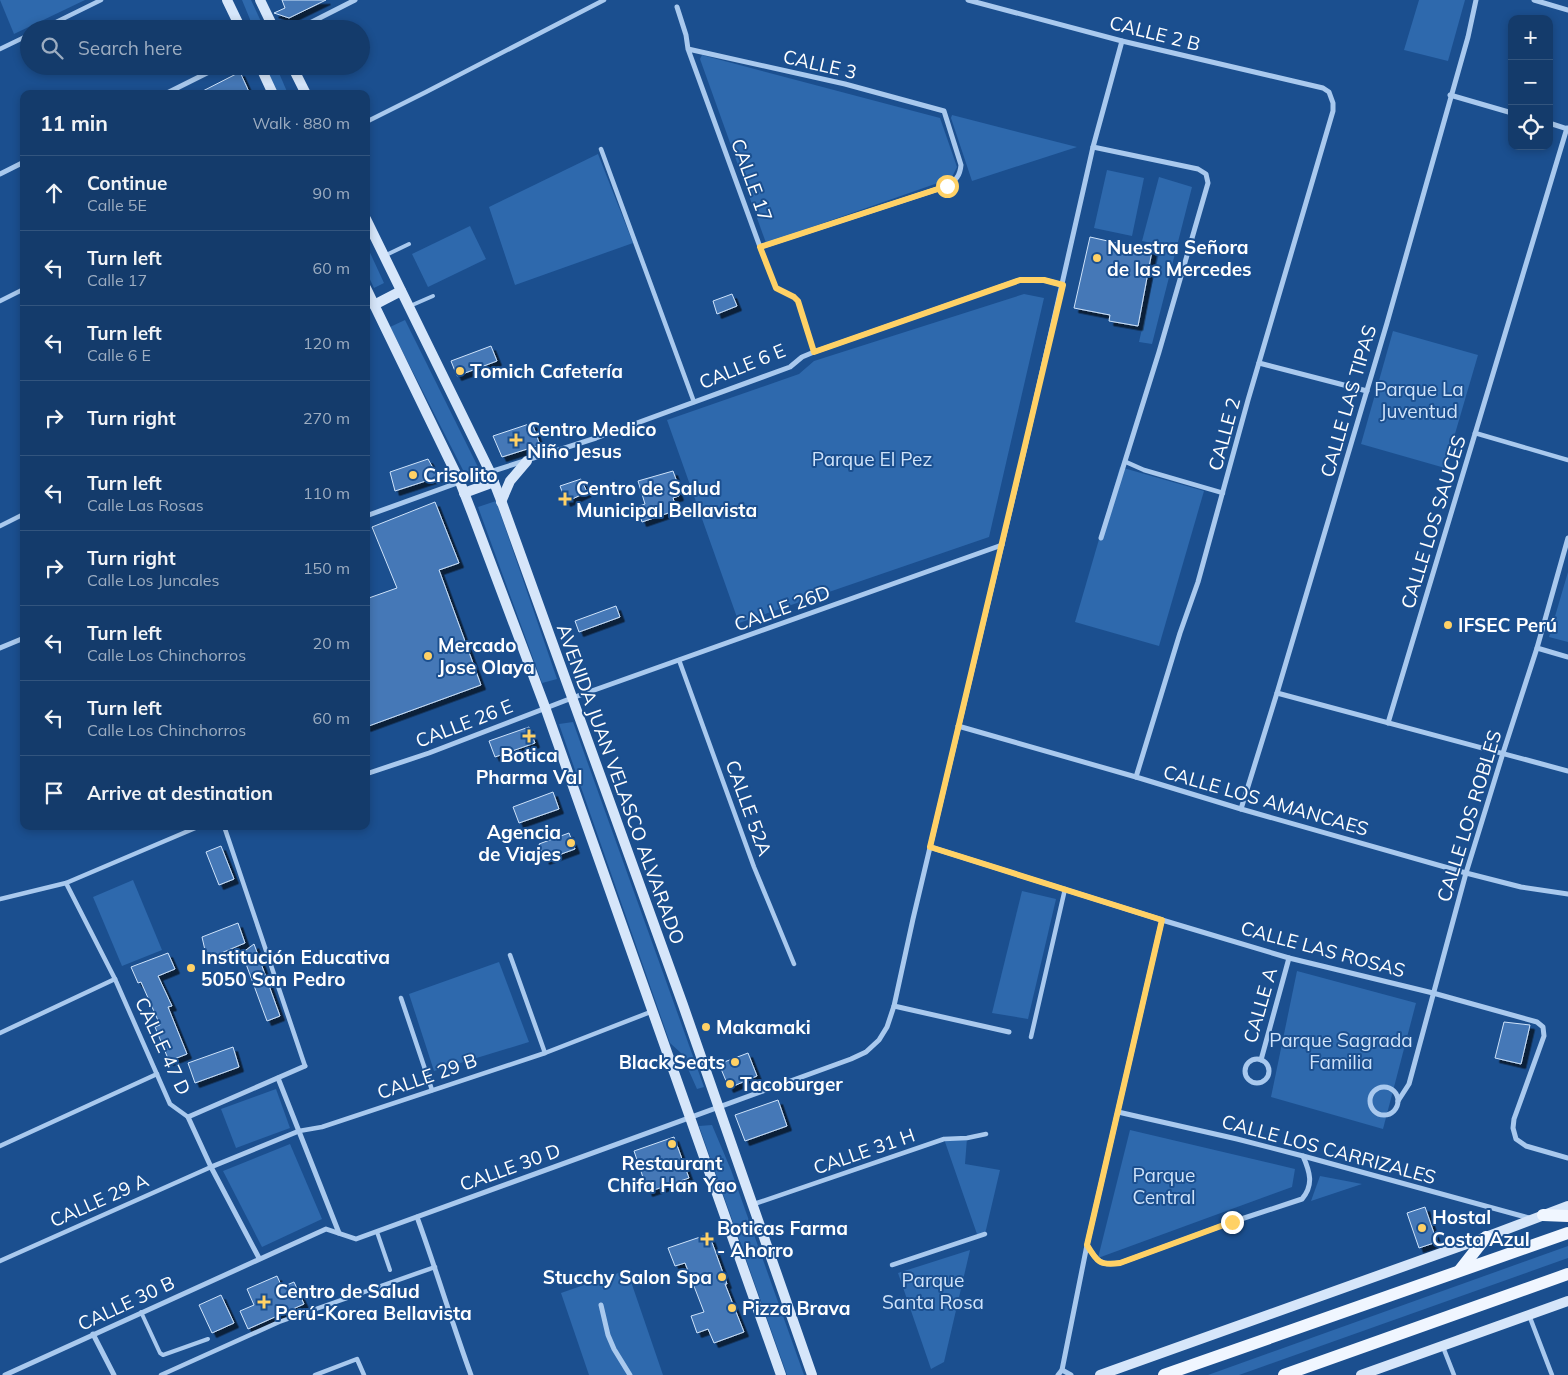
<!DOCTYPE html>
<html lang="en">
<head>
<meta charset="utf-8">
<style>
  body { margin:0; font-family:Mulish,sans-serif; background:#1d4271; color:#f1f3f6 }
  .controls { position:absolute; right:15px; top:15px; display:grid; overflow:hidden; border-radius:10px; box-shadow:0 2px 8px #0003 }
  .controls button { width:45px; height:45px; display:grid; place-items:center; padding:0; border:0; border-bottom:1px solid #33557e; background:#143b6b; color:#f1f3f6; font:25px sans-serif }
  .stop { position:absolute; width:15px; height:15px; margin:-11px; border:4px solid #ffd166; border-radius:50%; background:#fff }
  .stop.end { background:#ffd166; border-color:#fff; box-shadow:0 1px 5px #0008 }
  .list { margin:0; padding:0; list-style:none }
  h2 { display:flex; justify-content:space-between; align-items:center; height:65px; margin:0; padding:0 20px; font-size:21px }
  h2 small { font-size:16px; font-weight:400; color:#9dadc1 }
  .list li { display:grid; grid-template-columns:32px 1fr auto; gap:15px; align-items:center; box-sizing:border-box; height:75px; padding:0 20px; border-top:1px solid #33557e }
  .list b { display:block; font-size:19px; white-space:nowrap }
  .list p { margin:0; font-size:16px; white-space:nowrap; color:#9dadc1 }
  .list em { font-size:16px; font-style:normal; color:#9dadc1 }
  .icon { flex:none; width:28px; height:28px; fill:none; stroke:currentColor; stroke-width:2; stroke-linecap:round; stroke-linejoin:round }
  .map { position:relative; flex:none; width:1568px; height:1375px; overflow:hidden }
  .search { position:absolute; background:#143b6b; box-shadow:0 2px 8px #0003; left:20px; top:20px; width:350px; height:55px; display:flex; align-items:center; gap:12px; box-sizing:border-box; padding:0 18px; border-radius:28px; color:#9dadc1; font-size:19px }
  .panel { position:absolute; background:#143b6b; box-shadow:0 2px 8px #0003; left:20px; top:90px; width:350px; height:740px; border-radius:10px }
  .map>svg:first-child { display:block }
  .green { fill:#2e69ad }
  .building { fill:#4478b7; stroke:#cfe3fa; filter:url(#shadow) }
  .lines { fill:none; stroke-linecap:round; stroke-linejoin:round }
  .service { stroke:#a9c9ee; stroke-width:4 }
  .pedestrian { stroke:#a9c9ee; stroke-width:4.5 }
  .minor { stroke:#a9c9ee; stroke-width:5 }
  .secondary { stroke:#d6e6fa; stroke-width:10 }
  .primary { stroke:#f0f6ff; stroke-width:12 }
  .route { stroke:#ffd166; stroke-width:6 }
  .poi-dot { fill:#ffd166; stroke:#1b4f8f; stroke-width:2 }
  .labels { text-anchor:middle; stroke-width:4; stroke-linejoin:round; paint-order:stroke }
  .street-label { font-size:19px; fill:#fff; stroke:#1b4f8f }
  .poi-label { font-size:19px; font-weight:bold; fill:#fff; stroke:#1b4f8f; text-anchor:start }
  .park-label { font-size:19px; fill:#cfe3fa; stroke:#1b4f8f }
</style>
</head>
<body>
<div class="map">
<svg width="1568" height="1375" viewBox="0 0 1568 1375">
  <defs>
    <filter id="shadow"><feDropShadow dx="4.5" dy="4.5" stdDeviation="0" flood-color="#0009"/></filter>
  </defs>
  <rect width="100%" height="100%" fill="#1b4f8f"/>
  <g class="green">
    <path d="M0,0H85L14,34Z"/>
    <path d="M242,0H251L264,28L263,29H254Z"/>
    <path d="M1419,0H1465L1448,61L1404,50Z"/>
    <path d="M702,55L940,118L957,167L952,177L935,184L766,243L700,59Z"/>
    <path d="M264,66H276L288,94H277Z"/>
    <path d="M952,115L1077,147L972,181L951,118Z"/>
    <path d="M598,154L633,243L515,285L489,207Z"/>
    <path d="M1107,170L1144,178L1132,236L1094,228Z"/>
    <path d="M1159,177L1192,187L1152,344L1139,342L1161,245L1142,241Z"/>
    <path d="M470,226L486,259L428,287L412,254Z"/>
    <path d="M366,244L384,283L374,288L366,271Z"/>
    <path d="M1024,294L1044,298L989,537L739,623L667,420L799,374L814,361Z"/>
    <path d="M405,320L480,471L465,474L390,327Z"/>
    <path d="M1393,331L1478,355L1445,468L1361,444Z"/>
    <path d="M1120,467L1204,491L1159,646L1075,622Z"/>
    <path d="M496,501L557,679L542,683L478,507Z"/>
    <path d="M1568,572V642L1549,637Z"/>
    <path d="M573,722L704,1087L697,1089L681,1053L670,1043L559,724Z"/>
    <path d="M133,880L162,950L122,966L93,897Z"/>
    <path d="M1022,891L1056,899L1028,1019L992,1013Z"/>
    <path d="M499,962L529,1042L434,1071L409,994Z"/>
    <path d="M1297,971L1416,1003L1383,1129L1271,1097Z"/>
    <path d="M276,1089L290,1128L236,1148L221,1109Z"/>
    <path d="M712,1125L731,1170L804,1375H787L699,1126Z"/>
    <path d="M1130,1130L1295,1169L1292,1187L1098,1258Z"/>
    <path d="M967,1138L965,1164L1000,1170L985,1234L978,1237L944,1139Z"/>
    <path d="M290,1144L322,1219L262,1247L223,1171Z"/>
    <path d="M1320,1176L1362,1184L1311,1201Z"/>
    <path d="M1568,1246V1258L1239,1375H1208Z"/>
    <path d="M970,1250L944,1362L931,1369L898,1273Z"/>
    <path d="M627,1270L663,1375H589L561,1293Z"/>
  </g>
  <g class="building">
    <path d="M282,0H326L289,18L274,13L285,8Z"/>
    <path d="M240,72L250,94H197Z"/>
    <path d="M1090,237L1152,251L1138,326L1109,321L1110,315L1074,308Z"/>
    <path d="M732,294L737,306L717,314L713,301Z"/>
    <path d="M491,346L497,361L457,376L451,361Z"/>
    <path d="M532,423L540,445L502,457L493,436Z"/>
    <path d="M428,459L438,477L395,491L390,472Z"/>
    <path d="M673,471L677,482H674L679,496L673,498L677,510L642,522L637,507L645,504L638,481Z"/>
    <path d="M581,479L587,492L566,502L560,486Z"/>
    <path d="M435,502L459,563L439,570L481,685L366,727V599L397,588L372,527Z"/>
    <path d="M616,606L620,617L579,632L575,621Z"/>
    <path d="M529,727L535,743L495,757L489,741Z"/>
    <path d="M553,792L559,809L519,823L513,807Z"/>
    <path d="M569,833L575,849L545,860L539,844Z"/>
    <path d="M221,846L234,879L219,885L206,852Z"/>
    <path d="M238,923L245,943L207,959L202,937Z"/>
    <path d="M254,944L280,1016L267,1021L242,953Z"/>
    <path d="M168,953L175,969L158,976L172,1006L168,1007L187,1054L169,1061L155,1027L160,1025L141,982L138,983L131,967Z"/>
    <path d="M1504,1022L1530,1025L1521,1064L1495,1058Z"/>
    <path d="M233,1047L239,1067L195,1083L188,1063Z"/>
    <path d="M748,1053L757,1076L729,1088L719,1064Z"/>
    <path d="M778,1100L787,1126L745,1141L735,1115Z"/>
    <path d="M674,1137L689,1178L648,1192L634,1151Z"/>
    <path d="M1425,1207L1437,1242L1419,1248L1407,1213Z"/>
    <path d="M709,1234L727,1284H725L744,1332L714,1343L708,1329L697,1333L691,1316L704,1312L685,1263L675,1266L668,1248Z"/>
    <path d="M277,1276L282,1287L294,1282L304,1304L248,1329L240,1311L254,1305L247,1289Z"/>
    <path d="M221,1295L234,1323L212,1333L199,1305Z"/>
  </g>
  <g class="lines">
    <g class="service">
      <path d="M760,247L776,288L794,297L798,301L814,352"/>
      <path d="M384,256L409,244"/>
      <path d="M410,306L433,296"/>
      <path d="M377,1232L390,1270"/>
      <path d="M141,1312L160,1353L163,1355L208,1339"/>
    </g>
    <g class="pedestrian">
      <path d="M42,29L101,0"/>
      <path d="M0,49L29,35"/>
      <path d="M366,122L426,92L604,0"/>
      <path d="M601,149L694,402"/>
      <path d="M0,301L24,289"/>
      <path d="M1475,433L1568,460"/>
      <path d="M1126,462L1144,470L1223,493"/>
      <path d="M0,526L24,514"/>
      <path d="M679,660L754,867L794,964"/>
      <path d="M224,826L305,1066"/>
      <path d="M66,883L115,979L170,1104L188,1117"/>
      <path d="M0,899L66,883L200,826"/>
      <path d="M510,955L545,1053"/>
      <path d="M401,998L432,1090"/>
      <path d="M0,1033L115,979"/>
      <path d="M1031,1037L1065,889"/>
      <path d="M299,1131L322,1127L545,1053L653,1011"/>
      <path d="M0,1146L157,1074"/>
      <path d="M754,1204L944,1139L967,1138L986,1134"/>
      <path d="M0,1261L211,1167"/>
      <path d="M892,1265L985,1234"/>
      <path d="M1529,1315L1552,1375"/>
      <path d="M1443,1347L1454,1375"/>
      <path d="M161,1375L279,1322L435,1267"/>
      <path d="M315,1375L357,1359L364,1375"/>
    </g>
    <g class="minor">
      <path d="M968,0L1122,41L1323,88L1329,92L1333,103V111L1248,400L1198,582L1180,633L1136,777"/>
      <path d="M1534,0L1568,10"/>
      <path d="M677,7L686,35L688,49L760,247L947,186C956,180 960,176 961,165L944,111L845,84L688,49"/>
      <path d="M298,29L355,0"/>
      <path d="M165,94L221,66"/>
      <path d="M1450,95L1512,113"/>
      <path d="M1549,123L1568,129"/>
      <path d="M1093,147L1198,169L1206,174L1208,183L1159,352L1101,538"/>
      <path d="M0,174L24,162"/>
      <path d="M1259,363L1367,391"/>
      <path d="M490,472L596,438L790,367L802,357L814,352L1020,280H1044L1063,285"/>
      <path d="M366,516L460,482"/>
      <path d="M0,648L24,638"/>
      <path d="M1537,648L1568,657"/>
      <path d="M1277,693L1568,771"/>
      <path d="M1388,723L1567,128"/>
      <path d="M958,726L1136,777L1241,809L1466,873L1521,887L1568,894"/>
      <path d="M366,774L429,753L572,698L1002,545"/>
      <path d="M1241,809L1277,693L1387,323L1468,37L1476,0"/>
      <path d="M930,847L1162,920L1289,958L1433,993L1537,1022L1543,1027L1544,1036L1514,1119L1513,1128L1516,1139L1526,1146L1568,1158"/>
      <path d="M894,1006L1009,1032"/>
      <circle cx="1257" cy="1071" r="12"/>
      <path d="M1261,1060L1289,958"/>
      <path d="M278,1078L339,1233"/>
      <circle cx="1384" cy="1101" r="14"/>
      <path d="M1398,1101L1409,1084L1466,873L1503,753L1537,648L1568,538"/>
      <path d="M1118,1112L1237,1139L1303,1156L1529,1218"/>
      <path d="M211,1167L299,1131"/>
      <path d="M417,1217C436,1269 452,1323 471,1375"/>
      <path d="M1087,1245C1097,1262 1100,1266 1120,1263L1232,1222L1302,1199C1314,1185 1310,1172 1303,1156"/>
      <path d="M259,1258L211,1167L188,1117L305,1066"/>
      <path d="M601,1305L608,1335L614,1349L630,1375"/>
      <path d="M93,1334L114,1375"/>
      <path d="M1062,1370L1071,1375"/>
      <path d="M5,1375L326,1229L356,1239L851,1059L866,1052L879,1040L887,1027L894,1006L913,919L1025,447L1093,147L1122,41"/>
      <path d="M1058,1375L1062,1370L1087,1245L1162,920"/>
    </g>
    <g class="secondary">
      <path d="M227,0L241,29"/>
      <path d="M260,0L274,29"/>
      <path d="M260,66L273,94"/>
      <path d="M292,66L306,94"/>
      <path d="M366,219L490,472L502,503L683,1005L812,1375"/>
      <path d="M366,288L460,482L472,513L545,707L781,1375"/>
      <path d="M374,305L401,291"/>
      <path d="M464,493L494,482"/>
      <path d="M501,502L510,481L527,461"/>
      <path d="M1100,1375L1486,1237L1568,1206"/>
      <path d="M1361,1375L1568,1301"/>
    </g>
    <g class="primary">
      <path d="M1543,1215L1568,1216"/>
      <path d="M1460,1270L1486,1237"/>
      <path d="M1164,1375L1568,1233"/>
      <path d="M1284,1375L1568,1274"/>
    </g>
  </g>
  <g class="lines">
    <path class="route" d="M947,186L760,247L776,288L794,297L798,301L814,352L1020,280H1044L1063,285L930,847L1162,920L1087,1245C1097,1262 1100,1266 1120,1263L1232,1222"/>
  </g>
  <g class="poi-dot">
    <circle cx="1097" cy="258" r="5"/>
    <circle cx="460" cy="371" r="5"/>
    <path d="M513.5 432.5h5v5h5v5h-5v5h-5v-5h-5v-5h5z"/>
    <circle cx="413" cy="475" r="5"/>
    <path d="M562.5 491.5h5v5h5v5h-5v5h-5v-5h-5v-5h5z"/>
    <circle cx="1448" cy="625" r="5"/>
    <circle cx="428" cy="656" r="5"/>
    <path d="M526.5 728.5h5v5h5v5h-5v5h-5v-5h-5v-5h5z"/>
    <circle cx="571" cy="843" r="5"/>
    <circle cx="191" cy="968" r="5"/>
    <circle cx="706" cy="1027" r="5"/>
    <circle cx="735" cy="1062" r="5"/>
    <circle cx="730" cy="1084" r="5"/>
    <circle cx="672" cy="1144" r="5"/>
    <circle cx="1422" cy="1228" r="5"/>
    <path d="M704.5 1231.5h5v5h5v5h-5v5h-5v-5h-5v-5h5z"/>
    <circle cx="722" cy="1277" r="5"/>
    <path d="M261.5 1294.5h5v5h5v5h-5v5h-5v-5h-5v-5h5z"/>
    <circle cx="732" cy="1308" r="5"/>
  </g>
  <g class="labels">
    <g class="street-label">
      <text transform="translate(1155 33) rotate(14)" y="7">CALLE 2 B</text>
      <text transform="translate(820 64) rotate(13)" y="7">CALLE 3</text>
      <text transform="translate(752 180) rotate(70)" y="7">CALLE 17</text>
      <text transform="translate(742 366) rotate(-22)" y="7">CALLE 6 E</text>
      <text transform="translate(1348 401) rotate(-74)" y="7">CALLE LAS TIPAS</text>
      <text transform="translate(1224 434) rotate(-75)" y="7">CALLE 2</text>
      <text transform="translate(1433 522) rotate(-73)" y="7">CALLE LOS SAUCES</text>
      <text transform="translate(782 608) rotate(-20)" y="7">CALLE 26D</text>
      <text transform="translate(464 723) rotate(-21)" y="7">CALLE 26 E</text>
      <text transform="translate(621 784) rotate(70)" y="7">AVENIDA JUAN VELASCO ALVARADO</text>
      <text transform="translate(1266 800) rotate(16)" y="7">CALLE LOS AMANCAES</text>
      <text transform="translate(749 808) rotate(70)" y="7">CALLE 52A</text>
      <text transform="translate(1469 816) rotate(-73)" y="7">CALLE LOS ROBLES</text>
      <text transform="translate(1323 949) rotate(15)" y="7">CALLE LAS ROSAS</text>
      <text transform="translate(1260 1005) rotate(-74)" y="7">CALLE A</text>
      <text transform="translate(163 1046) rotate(65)" y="7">CALLE 47 D</text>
      <text transform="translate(427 1076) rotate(-19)" y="7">CALLE 29 B</text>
      <text transform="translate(1329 1149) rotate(15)" y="7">CALLE LOS CARRIZALES</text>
      <text transform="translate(864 1151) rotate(-19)" y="7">CALLE 31 H</text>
      <text transform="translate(510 1167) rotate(-20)" y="7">CALLE 30 D</text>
      <text transform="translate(99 1200) rotate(-24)" y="7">CALLE 29 A</text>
      <text transform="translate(126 1303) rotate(-25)" y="7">CALLE 30 B</text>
    </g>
    <g class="poi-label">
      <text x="1107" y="254">Nuestra Señora<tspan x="1107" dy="22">de las Mercedes</tspan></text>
      <text x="470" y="378">Tomich Cafetería</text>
      <text x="527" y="436">Centro Medico<tspan x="527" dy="22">Niño Jesus</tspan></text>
      <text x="423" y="482">Crisolito</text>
      <text x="576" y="495">Centro de Salud<tspan x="576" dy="22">Municipal Bellavista</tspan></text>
      <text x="1458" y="632">IFSEC Perú</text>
      <text x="438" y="652">Mercado<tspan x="438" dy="22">Jose Olaya</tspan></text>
      <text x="529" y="762" text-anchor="middle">Botica<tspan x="529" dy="22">Pharma Val</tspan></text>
      <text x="561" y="839" text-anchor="end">Agencia<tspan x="561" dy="22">de Viajes</tspan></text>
      <text x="201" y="964">Institución Educativa<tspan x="201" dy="22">5050 San Pedro</tspan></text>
      <text x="716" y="1034">Makamaki</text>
      <text x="725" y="1069" text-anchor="end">Black Seats</text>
      <text x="740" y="1091">Tacoburger</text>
      <text x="672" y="1170" text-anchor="middle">Restaurant<tspan x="672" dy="22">Chifa Han Yao</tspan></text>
      <text x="1432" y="1224">Hostal<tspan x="1432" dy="22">Costa Azul</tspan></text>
      <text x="717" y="1235">Boticas Farma<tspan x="717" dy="22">- Ahorro</tspan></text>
      <text x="712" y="1284" text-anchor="end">Stucchy Salon Spa</text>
      <text x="275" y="1298">Centro de Salud<tspan x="275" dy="22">Perú-Korea Bellavista</tspan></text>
      <text x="742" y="1315">Pizza Brava</text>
    </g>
    <g class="park-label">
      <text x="1419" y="396">Parque La<tspan x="1419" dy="22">Juventud</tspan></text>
      <text x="872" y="466">Parque El Pez</text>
      <text x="1341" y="1047">Parque Sagrada<tspan x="1341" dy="22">Familia</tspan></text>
      <text x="1164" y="1182">Parque<tspan x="1164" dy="22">Central</tspan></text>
      <text x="933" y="1287">Parque<tspan x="933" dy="22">Santa Rosa</tspan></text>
    </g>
  </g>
</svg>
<div class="controls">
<button>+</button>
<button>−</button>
<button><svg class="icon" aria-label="locate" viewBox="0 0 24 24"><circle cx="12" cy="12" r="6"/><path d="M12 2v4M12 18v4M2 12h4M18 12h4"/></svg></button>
</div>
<div class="stop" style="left:947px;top:186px"></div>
<div class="stop end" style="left:1232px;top:1222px"></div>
<div class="search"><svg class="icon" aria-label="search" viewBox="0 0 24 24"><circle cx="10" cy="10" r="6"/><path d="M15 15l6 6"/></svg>Search here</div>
<section class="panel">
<h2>11 min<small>Walk · 880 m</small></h2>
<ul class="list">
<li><svg class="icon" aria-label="ahead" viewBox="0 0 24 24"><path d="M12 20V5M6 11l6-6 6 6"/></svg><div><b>Continue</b><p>Calle 5E</p></div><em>90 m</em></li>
<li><svg class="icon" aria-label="left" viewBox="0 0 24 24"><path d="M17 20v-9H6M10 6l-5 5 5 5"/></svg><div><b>Turn left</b><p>Calle 17</p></div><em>60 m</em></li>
<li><svg class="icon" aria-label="left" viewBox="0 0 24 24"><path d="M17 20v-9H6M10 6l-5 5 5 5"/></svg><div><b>Turn left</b><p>Calle 6 E</p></div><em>120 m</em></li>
<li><svg class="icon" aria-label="right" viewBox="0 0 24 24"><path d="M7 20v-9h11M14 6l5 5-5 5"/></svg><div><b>Turn right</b></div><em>270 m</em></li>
<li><svg class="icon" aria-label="left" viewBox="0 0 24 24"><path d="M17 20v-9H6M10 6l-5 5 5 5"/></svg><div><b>Turn left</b><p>Calle Las Rosas</p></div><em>110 m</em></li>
<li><svg class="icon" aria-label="right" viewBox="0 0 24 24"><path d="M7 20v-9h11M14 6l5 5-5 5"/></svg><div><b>Turn right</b><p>Calle Los Juncales</p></div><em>150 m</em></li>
<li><svg class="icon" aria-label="left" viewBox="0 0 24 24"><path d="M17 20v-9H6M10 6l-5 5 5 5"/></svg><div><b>Turn left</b><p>Calle Los Chinchorros</p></div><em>20 m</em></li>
<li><svg class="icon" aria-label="left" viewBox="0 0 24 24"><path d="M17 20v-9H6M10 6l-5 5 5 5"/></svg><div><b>Turn left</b><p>Calle Los Chinchorros</p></div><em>60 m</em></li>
<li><svg class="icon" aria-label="arrive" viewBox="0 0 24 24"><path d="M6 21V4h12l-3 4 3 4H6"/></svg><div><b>Arrive at destination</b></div></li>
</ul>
</section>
</div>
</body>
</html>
